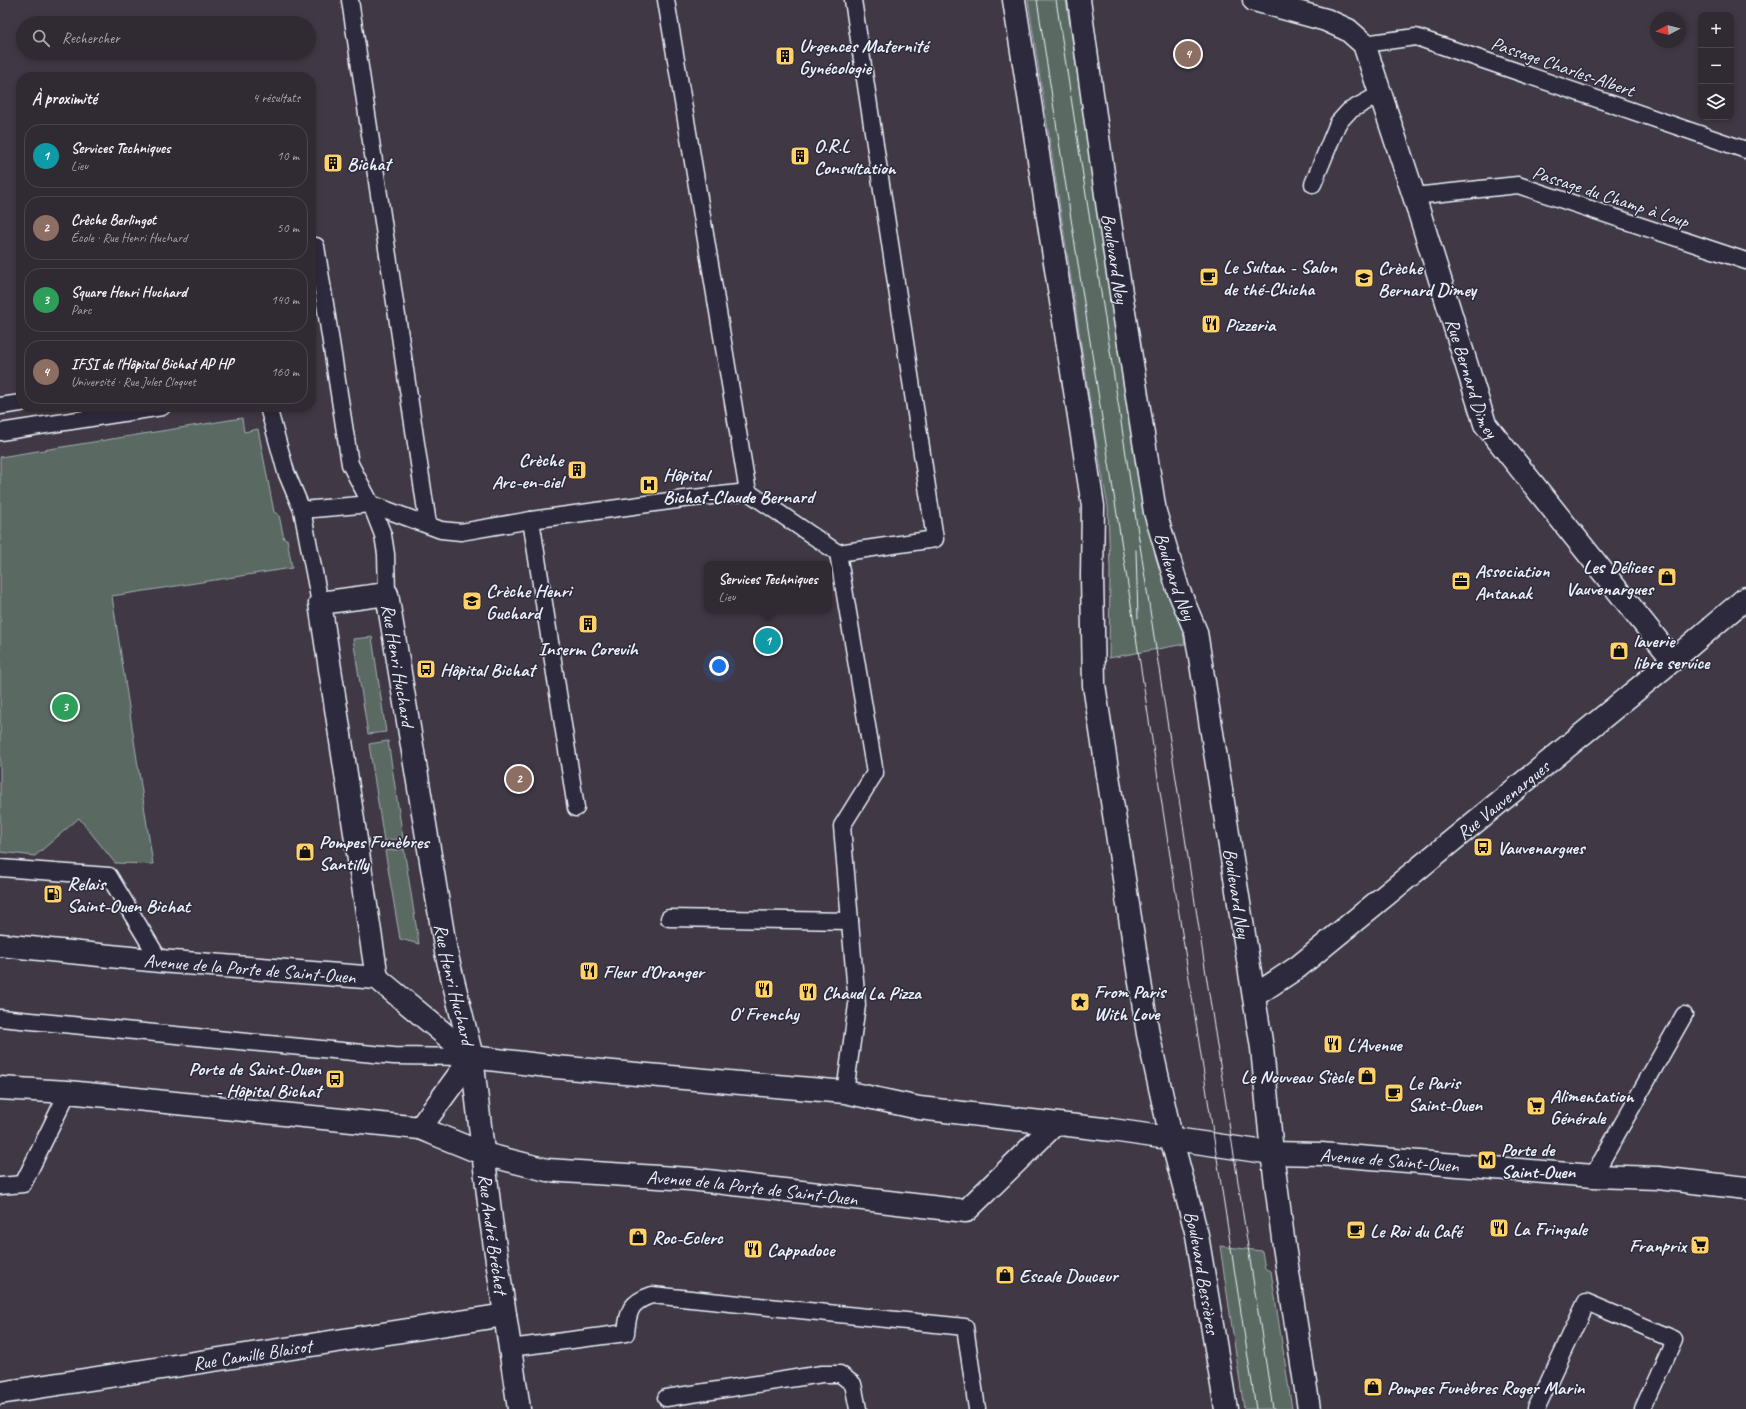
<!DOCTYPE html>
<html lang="fr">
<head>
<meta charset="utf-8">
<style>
  body { margin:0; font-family:Caveat,sans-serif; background:#38323b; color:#f1f3f6 }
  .controls { position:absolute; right:12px; top:12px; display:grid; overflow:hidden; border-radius:8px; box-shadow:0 2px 6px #0003 }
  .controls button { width:36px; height:36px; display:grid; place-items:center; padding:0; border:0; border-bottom:1px solid #4b464e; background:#302a33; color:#f1f3f6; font:20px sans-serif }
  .compass { position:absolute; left:1650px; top:12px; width:36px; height:36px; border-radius:50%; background:#302a33; box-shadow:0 2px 6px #0003; rotate:263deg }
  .you { position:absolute; left:719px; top:666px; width:14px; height:14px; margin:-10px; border:3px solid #fff; border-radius:50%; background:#1a73e8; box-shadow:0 0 0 6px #1a73e833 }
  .badge { display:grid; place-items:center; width:26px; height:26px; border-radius:50%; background:#ffd166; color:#fff; font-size:13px; font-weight:700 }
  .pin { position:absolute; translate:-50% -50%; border:2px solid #fff; box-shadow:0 1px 4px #0006 }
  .popup { position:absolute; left:704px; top:561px; width:128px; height:52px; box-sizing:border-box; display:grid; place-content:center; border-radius:8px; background:#302a33; filter:drop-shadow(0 1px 3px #0005); font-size:13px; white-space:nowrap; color:#a8a7ac }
  .popup b { font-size:15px; color:#f1f3f6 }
  .popup::after { content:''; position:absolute; left:50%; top:100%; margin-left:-8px; border:8px solid transparent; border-top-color:#302a33 }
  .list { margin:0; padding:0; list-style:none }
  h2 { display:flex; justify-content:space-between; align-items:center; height:52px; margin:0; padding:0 16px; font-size:17px }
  h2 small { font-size:13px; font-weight:400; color:#a8a7ac }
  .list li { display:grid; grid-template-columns:26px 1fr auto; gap:12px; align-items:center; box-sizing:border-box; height:64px; margin:0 8px 8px; padding:0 8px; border:1px solid #4b464e; border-radius:16px }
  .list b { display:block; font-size:15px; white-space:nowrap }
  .list p { margin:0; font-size:13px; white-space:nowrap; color:#a8a7ac }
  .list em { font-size:13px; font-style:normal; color:#a8a7ac }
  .icon { flex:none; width:22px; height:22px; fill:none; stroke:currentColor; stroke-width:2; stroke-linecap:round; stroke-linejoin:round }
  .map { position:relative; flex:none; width:1746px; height:1409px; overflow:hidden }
  .search { position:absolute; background:#302a33; box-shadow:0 2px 6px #0003; left:16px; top:16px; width:300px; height:44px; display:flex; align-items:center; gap:10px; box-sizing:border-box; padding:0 14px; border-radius:22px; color:#a8a7ac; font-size:15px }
  .panel { position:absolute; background:#302a33; box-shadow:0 2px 6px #0003; left:16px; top:72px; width:300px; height:340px; border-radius:16px }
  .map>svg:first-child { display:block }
  .green { fill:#5a6b63; stroke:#a1aeae }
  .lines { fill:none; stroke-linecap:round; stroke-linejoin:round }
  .service-casing { stroke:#e8f1f8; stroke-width:19 }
  .minor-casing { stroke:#e8f1f8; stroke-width:25 }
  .primary-casing { stroke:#e8f1f8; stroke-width:25 }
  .service { stroke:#2f2a3d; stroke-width:16 }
  .minor { stroke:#2f2a3d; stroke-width:22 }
  .primary { stroke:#2f2a3d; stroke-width:22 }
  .tram { stroke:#e8f1f8; stroke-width:1 }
  .labels { text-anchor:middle; stroke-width:3; stroke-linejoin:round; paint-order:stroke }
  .poi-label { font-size:19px; font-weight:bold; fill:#e8f1f8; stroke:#2f2a3d; text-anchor:start }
  .street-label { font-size:19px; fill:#e8f1f8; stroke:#2f2a3d }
</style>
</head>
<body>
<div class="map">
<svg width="1746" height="1409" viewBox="0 0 1746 1409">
  <rect width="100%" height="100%" fill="#403844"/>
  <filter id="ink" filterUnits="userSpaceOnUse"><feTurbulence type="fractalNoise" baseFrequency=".025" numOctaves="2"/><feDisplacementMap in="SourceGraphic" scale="8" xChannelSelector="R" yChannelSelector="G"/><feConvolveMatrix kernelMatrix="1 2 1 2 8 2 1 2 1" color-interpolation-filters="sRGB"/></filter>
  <g filter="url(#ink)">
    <g class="green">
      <path d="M1028,0H1066L1145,509L1183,633L1185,644L1109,658L1110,570L1108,507L1095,435Z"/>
      <path d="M242,418L244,432L258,429L274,512L279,515L284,539H287L292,568L112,596L153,864L115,863L79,818L35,856L0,852V457Z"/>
      <path d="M372,637L386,732L368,734L353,639Z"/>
      <path d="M388,741L403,838L384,841L369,744Z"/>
      <path d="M404,849L419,944L400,939L385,851Z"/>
      <path d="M1220,1246L1262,1251L1265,1269L1271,1271L1292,1409H1244Z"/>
    </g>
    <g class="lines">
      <defs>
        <g id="service">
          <path d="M350,0L428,524"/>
          <path d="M666,0L748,492"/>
          <path d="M1364,44L1416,37L1746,150"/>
          <path d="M1313,184L1338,123L1349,111L1380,94"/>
          <path d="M1414,196L1518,185L1746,261"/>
          <path d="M311,246H316L350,464L371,504L383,535L386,554L387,594"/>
          <path d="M0,406L21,403"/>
          <path d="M268,407L286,472L302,510L320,603"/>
          <path d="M0,432L162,407"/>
          <path d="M302,510L371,504L441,530L461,532L531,520L684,499L748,492L838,553L935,539L853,0"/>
          <path d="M531,520L576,808"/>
          <path d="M838,553L875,773L842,826L857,1005L845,1092"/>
          <path d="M0,868L109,876L160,961"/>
          <path d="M669,918L850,921"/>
          <path d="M0,1018L394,1056L472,1057"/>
          <path d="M1593,1176L1684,1015"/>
          <path d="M0,1186L23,1184L68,1092"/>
          <path d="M510,1348L626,1333C628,1311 630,1302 652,1295L965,1327L977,1409"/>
          <path d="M666,1398L822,1374H840L853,1384L858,1409"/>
          <path d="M1536,1409L1586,1302L1674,1339L1643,1409"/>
        </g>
        <g id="minor">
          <path id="s1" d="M1254,0L1326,20L1348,30L1364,44L1414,196L1485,424L1673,660"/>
          <path id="s2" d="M377,978L320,603L387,594L446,952L472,1057L491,1220L519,1409"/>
          <path id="s3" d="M1254,996L1298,967L1673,660L1746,598"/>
          <path id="s4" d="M420,1128L484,1154L547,1170L690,1179L966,1211L1055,1124"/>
          <path id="s5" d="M0,1393L505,1315"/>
        </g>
        <g id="primary">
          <path id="s6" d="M1014,0L1093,506L1092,576L1094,685L1148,1034L1171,1137L1197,1235L1226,1409"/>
          <path id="s7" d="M1079,0L1108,209L1155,512L1178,589L1196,632L1262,1048L1272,1153L1284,1246L1309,1409"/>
          <path id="s8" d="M0,945L160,961L377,978L472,1057L556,1067L845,1092L919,1108L1112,1130L1272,1153L1321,1154L1593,1176L1658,1178L1746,1188"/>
          <path d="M0,1088L68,1092L420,1128L472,1057"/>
        </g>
      </defs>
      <use href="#service" class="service-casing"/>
      <use href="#minor" class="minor-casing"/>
      <use href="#primary" class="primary-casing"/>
      <use href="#service" class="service"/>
      <use href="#minor" class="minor"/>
      <use href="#primary" class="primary"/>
      <g class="tram">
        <path d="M1037,0L1256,1409"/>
        <path d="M1056,0L1273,1409"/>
        <path d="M1136,550L1138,618"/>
      </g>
    </g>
  </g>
  <defs>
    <symbol id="building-square" viewBox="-11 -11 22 22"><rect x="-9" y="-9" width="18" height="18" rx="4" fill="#ffd166" stroke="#2f2a3d"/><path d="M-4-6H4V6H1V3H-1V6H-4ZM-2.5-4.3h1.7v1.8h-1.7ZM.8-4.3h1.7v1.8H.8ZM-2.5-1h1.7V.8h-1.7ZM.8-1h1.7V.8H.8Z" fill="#111"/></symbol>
    <symbol id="cafe-square" viewBox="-11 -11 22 22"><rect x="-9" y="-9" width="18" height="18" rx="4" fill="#ffd166" stroke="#2f2a3d"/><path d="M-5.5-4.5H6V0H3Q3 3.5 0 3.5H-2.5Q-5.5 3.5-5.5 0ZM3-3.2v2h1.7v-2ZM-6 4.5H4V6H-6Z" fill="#111"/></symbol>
    <symbol id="school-square" viewBox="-11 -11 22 22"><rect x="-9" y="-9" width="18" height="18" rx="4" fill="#ffd166" stroke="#2f2a3d"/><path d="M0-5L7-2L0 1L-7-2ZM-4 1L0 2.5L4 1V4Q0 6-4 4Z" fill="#111"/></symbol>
    <symbol id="restaurant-square" viewBox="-11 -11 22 22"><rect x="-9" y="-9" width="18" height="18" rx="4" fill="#ffd166" stroke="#2f2a3d"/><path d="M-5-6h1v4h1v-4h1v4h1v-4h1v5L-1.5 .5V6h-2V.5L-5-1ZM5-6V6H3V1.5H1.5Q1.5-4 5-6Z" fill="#111"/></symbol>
    <symbol id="hospital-square" viewBox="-11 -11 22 22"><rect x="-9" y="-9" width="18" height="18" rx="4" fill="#ffd166" stroke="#2f2a3d"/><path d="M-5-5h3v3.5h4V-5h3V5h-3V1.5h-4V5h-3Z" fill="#111"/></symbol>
    <symbol id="shop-square" viewBox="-11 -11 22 22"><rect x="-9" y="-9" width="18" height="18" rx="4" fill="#ffd166" stroke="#2f2a3d"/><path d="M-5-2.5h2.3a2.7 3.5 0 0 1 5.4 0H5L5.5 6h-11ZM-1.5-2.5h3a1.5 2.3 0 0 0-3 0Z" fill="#111"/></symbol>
    <symbol id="office-square" viewBox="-11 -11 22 22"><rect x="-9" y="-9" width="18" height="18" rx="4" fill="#ffd166" stroke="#2f2a3d"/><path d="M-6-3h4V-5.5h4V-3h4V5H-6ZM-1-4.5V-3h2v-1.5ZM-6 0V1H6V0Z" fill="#111"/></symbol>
    <symbol id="bus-square" viewBox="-11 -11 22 22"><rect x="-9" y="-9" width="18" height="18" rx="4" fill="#ffd166" stroke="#2f2a3d"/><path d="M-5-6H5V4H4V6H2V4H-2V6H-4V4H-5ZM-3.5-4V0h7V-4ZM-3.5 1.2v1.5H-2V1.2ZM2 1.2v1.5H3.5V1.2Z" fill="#111"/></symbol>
    <symbol id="fuel-square" viewBox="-11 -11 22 22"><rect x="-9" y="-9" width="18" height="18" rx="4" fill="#ffd166" stroke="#2f2a3d"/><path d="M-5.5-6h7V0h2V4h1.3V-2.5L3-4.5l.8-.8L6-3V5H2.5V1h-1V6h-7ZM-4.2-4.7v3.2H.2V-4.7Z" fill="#111"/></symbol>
    <symbol id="sight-square" viewBox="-11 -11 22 22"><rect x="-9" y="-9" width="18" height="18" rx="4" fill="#ffd166" stroke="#2f2a3d"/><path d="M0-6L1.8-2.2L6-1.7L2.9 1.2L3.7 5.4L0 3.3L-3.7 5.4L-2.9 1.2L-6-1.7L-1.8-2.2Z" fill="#111"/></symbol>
    <symbol id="supermarket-square" viewBox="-11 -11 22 22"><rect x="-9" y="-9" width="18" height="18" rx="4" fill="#ffd166" stroke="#2f2a3d"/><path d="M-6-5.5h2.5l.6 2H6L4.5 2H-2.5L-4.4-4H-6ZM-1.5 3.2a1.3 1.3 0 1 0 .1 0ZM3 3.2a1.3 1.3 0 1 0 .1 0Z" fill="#111"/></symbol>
    <symbol id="metro-square" viewBox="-11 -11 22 22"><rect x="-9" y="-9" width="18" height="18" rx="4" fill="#ffd166" stroke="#2f2a3d"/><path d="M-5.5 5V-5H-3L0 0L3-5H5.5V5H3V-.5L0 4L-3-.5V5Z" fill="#111"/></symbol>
  </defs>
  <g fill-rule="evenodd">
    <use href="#building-square" x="774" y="45" width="22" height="22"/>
    <use href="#building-square" x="789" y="145" width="22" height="22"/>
    <use href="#building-square" x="322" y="152" width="22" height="22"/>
    <use href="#cafe-square" x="1198" y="266" width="22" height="22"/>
    <use href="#school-square" x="1353" y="267" width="22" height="22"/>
    <use href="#restaurant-square" x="1200" y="313" width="22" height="22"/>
    <use href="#building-square" x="566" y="459" width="22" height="22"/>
    <use href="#hospital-square" x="638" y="474" width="22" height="22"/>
    <use href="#shop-square" x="1656" y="566" width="22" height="22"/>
    <use href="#office-square" x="1450" y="570" width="22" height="22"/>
    <use href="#school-square" x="461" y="590" width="22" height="22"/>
    <use href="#building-square" x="577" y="613" width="22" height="22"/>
    <use href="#shop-square" x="1608" y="640" width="22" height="22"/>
    <use href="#bus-square" x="415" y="658" width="22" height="22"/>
    <use href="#bus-square" x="1472" y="836" width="22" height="22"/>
    <use href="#shop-square" x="294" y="841" width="22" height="22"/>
    <use href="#fuel-square" x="42" y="883" width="22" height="22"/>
    <use href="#restaurant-square" x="578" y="960" width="22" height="22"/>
    <use href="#restaurant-square" x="753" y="978" width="22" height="22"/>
    <use href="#restaurant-square" x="797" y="981" width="22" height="22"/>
    <use href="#sight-square" x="1069" y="991" width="22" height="22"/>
    <use href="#restaurant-square" x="1322" y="1033" width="22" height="22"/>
    <use href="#shop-square" x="1356" y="1065" width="22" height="22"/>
    <use href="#bus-square" x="324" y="1068" width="22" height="22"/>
    <use href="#cafe-square" x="1383" y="1082" width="22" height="22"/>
    <use href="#supermarket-square" x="1525" y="1095" width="22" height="22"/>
    <use href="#metro-square" x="1476" y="1149" width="22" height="22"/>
    <use href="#restaurant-square" x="1488" y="1217" width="22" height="22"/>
    <use href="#cafe-square" x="1345" y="1219" width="22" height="22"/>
    <use href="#shop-square" x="627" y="1226" width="22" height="22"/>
    <use href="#supermarket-square" x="1689" y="1234" width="22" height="22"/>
    <use href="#restaurant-square" x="742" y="1238" width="22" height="22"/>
    <use href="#shop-square" x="994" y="1264" width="22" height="22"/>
    <use href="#shop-square" x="1362" y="1376" width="22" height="22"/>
  </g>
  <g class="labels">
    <g class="poi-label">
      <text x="799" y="52">Urgences Maternité<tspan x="799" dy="22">Gynécologie</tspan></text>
      <text x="814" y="152">O.R.L<tspan x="814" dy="22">Consultation</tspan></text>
      <text x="347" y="170">Bichat</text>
      <text x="1223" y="273">Le Sultan - Salon<tspan x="1223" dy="22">de thé-Chicha</tspan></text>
      <text x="1378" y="274">Crèche<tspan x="1378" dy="22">Bernard Dimey</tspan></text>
      <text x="1225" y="331">Pizzeria</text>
      <text x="563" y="466" text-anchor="end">Crèche<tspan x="563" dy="22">Arc-en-ciel</tspan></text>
      <text x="663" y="481">Hôpital<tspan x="663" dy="22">Bichat-Claude Bernard</tspan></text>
      <text x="1653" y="573" text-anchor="end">Les Délices<tspan x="1653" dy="22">Vauvenargues</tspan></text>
      <text x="1475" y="577">Association<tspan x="1475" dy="22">Antanak</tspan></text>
      <text x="486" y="597">Crèche Henri<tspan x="486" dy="22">Guchard</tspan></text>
      <text x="1633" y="647">laverie<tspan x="1633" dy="22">libre service</tspan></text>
      <text x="588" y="655" text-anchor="middle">Inserm Corevih</text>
      <text x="440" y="676">Hôpital Bichat</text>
      <text x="319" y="848">Pompes Funèbres<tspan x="319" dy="22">Santilly</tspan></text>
      <text x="1497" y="854">Vauvenargues</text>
      <text x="67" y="890">Relais<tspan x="67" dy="22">Saint-Ouen Bichat</tspan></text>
      <text x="603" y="978">Fleur d’Oranger</text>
      <text x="1094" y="998">From Paris<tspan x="1094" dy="22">With Love</tspan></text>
      <text x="822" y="999">Chaud La Pizza</text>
      <text x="764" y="1020" text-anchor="middle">O' Frenchy</text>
      <text x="1347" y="1051">L'Avenue</text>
      <text x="321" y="1075" text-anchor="end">Porte de Saint-Ouen<tspan x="321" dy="22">- Hôpital Bichat</tspan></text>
      <text x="1353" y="1083" text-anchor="end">Le Nouveau Siècle</text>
      <text x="1408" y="1089">Le Paris<tspan x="1408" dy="22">Saint-Ouen</tspan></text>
      <text x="1550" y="1102">Alimentation<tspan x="1550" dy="22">Générale</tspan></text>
      <text x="1501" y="1156">Porte de<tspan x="1501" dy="22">Saint-Ouen</tspan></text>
      <text x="1513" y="1235">La Fringale</text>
      <text x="1370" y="1237">Le Roi du Café</text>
      <text x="652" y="1244">Roc-Eclerc</text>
      <text x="1686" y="1252" text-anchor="end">Franprix</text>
      <text x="767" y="1256">Cappadoce</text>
      <text x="1019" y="1282">Escale Douceur</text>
      <text x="1387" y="1394">Pompes Funèbres Roger Marin</text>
    </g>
    <g class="street-label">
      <text transform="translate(1563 66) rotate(19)" y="7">Passage Charles-Albert</text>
      <text transform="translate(1611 196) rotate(18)" y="7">Passage du Champ à Loup</text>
      <text dy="7" stroke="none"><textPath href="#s7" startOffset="261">Boulevard Ney</textPath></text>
      <text dy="7" stroke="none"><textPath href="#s1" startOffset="471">Rue Bernard Dimey</textPath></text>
      <text dy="7" stroke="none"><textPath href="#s7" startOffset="585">Boulevard Ney</textPath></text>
      <text dy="7" stroke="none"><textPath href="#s2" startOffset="519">Rue Henri Huchard</textPath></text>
      <text dy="7" stroke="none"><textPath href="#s3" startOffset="317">Rue Vauvenargues</textPath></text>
      <text dy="7" stroke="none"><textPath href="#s7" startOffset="909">Boulevard Ney</textPath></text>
      <text dy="7" stroke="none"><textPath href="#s8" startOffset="251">Avenue de la Porte de Saint-Ouen</textPath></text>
      <text dy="7" stroke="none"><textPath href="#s2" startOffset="843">Rue Henri Huchard</textPath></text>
      <text dy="7" stroke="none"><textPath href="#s8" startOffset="1426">Avenue de Saint-Ouen</textPath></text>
      <text dy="7" stroke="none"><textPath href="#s4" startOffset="340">Avenue de la Porte de Saint-Ouen</textPath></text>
      <text dy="7" stroke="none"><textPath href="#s2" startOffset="1096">Rue André Bréchet</textPath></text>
      <text dy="7" stroke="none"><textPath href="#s6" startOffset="1289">Boulevard Bessières</textPath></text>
      <text dy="7" stroke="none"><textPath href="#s5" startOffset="255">Rue Camille Blaisot</textPath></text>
    </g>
  </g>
</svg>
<div class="controls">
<button>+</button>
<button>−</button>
<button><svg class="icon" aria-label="layers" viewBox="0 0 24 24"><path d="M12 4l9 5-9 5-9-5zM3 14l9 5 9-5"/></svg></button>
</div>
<svg class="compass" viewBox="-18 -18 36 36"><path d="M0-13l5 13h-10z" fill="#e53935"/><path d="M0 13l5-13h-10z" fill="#a8a7ac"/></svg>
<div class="you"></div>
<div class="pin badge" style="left:768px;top:641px;background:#0f9aa8">1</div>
<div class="popup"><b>Services Techniques</b>Lieu</div>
<div class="pin badge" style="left:519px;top:779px;background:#8d6e63">2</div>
<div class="pin badge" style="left:65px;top:707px;background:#2e9e5b">3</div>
<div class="pin badge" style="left:1188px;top:54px;background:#8d6e63">4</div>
<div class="search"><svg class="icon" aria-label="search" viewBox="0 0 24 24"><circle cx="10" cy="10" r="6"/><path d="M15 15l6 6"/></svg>Rechercher</div>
<section class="panel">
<h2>À proximité<small>4 résultats</small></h2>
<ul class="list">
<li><span class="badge" style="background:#0f9aa8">1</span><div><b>Services Techniques</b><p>Lieu</p></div><em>10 m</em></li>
<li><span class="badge" style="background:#8d6e63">2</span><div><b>Crèche Berlingot</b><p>École · Rue Henri Huchard</p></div><em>50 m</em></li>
<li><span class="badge" style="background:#2e9e5b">3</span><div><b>Square Henri Huchard</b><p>Parc</p></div><em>140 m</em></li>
<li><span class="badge" style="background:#8d6e63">4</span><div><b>IFSI de l'Hôpital Bichat AP HP</b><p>Université · Rue Jules Cloquet</p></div><em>160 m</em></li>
</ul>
</section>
</div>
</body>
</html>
